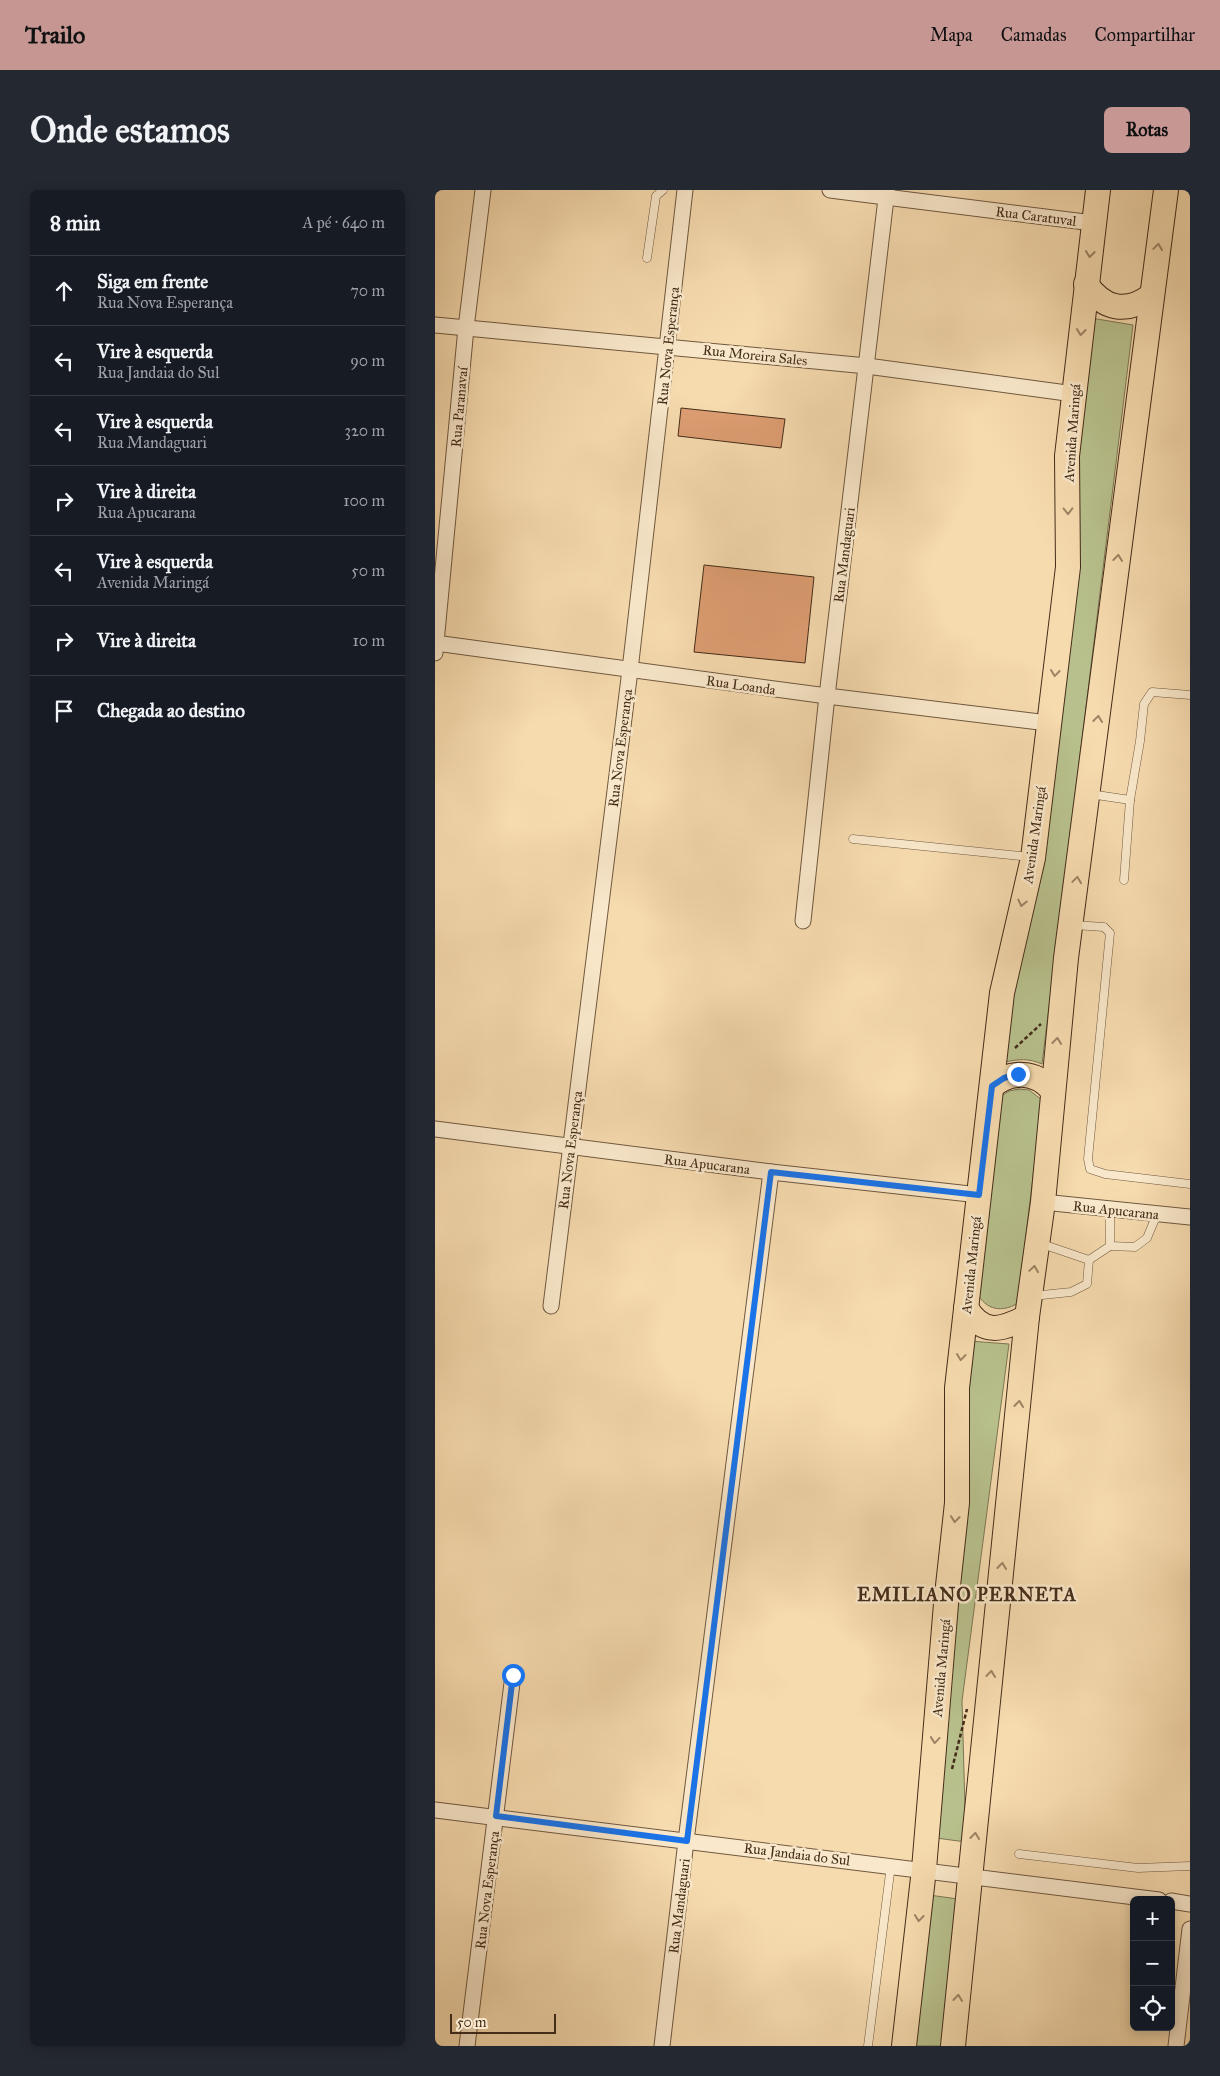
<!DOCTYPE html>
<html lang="pt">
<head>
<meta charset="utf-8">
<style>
  body { margin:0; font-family:"IM FELL Great Primer",serif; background:#242831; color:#f1f3f6 }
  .controls { position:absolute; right:15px; bottom:15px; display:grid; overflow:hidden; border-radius:8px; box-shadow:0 2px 12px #0003 }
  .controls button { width:45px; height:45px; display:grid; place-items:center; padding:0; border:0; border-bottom:1px solid #363941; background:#171b24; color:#f1f3f6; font:25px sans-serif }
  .scale { position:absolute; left:15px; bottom:12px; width:106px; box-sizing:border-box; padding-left:5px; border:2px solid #442c19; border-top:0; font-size:14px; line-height:18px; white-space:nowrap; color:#442c19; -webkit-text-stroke:4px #f9e8cb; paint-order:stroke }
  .stop { position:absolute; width:15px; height:15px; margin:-11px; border:4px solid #1a73e8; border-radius:50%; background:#fff }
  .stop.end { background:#1a73e8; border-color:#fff; box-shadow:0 1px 5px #0008 }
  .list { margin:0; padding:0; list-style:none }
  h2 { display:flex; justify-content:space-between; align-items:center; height:65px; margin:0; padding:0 20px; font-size:21px }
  h2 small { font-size:16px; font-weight:400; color:#9ea1a6 }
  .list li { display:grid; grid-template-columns:32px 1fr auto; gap:15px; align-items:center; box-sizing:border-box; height:70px; padding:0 20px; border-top:1px solid #363941 }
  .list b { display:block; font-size:19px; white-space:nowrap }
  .list p { margin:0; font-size:16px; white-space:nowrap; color:#9ea1a6 }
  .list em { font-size:16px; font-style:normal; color:#9ea1a6 }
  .icon { flex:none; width:28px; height:28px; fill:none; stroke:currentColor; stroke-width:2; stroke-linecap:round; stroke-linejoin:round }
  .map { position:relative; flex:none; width:755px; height:1856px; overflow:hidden; border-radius:8px }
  header { display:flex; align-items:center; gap:30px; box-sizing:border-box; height:70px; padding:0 25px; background:#c59692; color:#111 }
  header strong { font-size:24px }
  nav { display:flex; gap:28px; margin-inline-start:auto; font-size:18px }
  .intro { display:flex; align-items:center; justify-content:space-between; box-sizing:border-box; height:120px; padding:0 30px }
  h1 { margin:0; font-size:35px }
  .button { padding:12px 22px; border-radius:8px; background:#c59692; color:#111; font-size:18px; font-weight:700 }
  main { display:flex; gap:30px; padding:0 30px }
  aside { flex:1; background:#171b24; border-radius:8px; box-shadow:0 2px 12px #0003 }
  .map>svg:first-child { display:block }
  .green { fill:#b8c18d; stroke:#7e7653 }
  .building { fill:#dd9e72; stroke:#442c19 }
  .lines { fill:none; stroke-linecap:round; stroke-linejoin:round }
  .service-casing { stroke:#70583e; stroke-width:9 }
  .minor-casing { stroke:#70583e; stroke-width:17 }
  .primary-casing { stroke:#442c19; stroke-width:26 }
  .path { stroke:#442c19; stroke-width:2.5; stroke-dasharray:4 2.5; stroke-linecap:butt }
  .service { stroke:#f9e8cb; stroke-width:8 }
  .minor { stroke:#f9e8cb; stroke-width:15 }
  .primary { stroke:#f6dbaf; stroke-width:24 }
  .oneway { stroke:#9d8464 }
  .route { stroke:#1a73e8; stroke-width:6 }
  .labels { text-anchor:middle; stroke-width:5; stroke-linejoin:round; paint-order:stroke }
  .street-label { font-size:14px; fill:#442c19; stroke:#f9e8cb }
  .district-label { font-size:19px; font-weight:bold; letter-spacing:1px; fill:#442c19; stroke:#f9e8cb }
</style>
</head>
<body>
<header>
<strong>Trailo</strong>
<nav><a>Mapa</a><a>Camadas</a><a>Compartilhar</a></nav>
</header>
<div class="intro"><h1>Onde estamos</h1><a class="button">Rotas</a></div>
<main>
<aside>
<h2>8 min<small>A pé · 640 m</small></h2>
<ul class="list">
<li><svg class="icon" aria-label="ahead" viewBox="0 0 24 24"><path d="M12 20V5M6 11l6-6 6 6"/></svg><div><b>Siga em frente</b><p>Rua Nova Esperança</p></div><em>70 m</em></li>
<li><svg class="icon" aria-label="left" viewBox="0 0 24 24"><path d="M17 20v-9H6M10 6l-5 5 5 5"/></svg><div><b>Vire à esquerda</b><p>Rua Jandaia do Sul</p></div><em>90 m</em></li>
<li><svg class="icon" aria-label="left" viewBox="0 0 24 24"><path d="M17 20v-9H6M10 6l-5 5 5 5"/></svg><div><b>Vire à esquerda</b><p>Rua Mandaguari</p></div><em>320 m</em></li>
<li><svg class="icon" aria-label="right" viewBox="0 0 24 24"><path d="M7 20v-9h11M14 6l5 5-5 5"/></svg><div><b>Vire à direita</b><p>Rua Apucarana</p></div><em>100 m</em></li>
<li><svg class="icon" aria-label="left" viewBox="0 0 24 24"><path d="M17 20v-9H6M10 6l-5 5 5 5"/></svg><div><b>Vire à esquerda</b><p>Avenida Maringá</p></div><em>50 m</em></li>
<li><svg class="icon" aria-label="right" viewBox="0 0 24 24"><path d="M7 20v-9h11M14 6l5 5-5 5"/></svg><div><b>Vire à direita</b></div><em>10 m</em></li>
<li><svg class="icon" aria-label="arrive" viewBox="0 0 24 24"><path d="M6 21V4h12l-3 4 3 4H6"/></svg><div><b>Chegada ao destino</b></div></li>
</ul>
</aside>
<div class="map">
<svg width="755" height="1856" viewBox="0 0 755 1856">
  <rect width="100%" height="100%" fill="#f6dbaf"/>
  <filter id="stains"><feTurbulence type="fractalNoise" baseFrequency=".004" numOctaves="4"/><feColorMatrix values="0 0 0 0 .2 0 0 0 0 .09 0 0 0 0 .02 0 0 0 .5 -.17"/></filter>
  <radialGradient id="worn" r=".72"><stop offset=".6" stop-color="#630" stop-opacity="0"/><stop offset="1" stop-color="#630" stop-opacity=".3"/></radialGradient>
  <g class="green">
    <path d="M656,128L698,135L607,874C593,868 584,869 570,872L643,265Z"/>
    <path d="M584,899L594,900L607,910L583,1113C567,1123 551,1120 542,1103L565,907L574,901Z"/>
    <path d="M534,1151L574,1154L527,1511L531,1652L501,1648Z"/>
    <path d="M494,1705L523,1709L508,1856H477Z"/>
  </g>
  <g class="building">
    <path d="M246,218L350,229L346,258L243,246Z"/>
    <path d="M269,375L379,387L370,473L259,462Z"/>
  </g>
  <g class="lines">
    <defs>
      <g id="service">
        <path d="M212,68L221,6L228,0"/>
        <path d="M655,604L695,610L705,551L709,514L717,502L755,505"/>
        <path d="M418,649L595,667"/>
        <path d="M689,690L695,610"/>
        <path d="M639,735L669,737L675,743L653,969L655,979L670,984L755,994"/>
        <path d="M675,1056L700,1057L712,1048L722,1024"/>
        <path d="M654,1070L675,1056V1019"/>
        <path d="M597,1106L636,1102L652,1094L654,1070L604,1053"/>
        <path d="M584,1664L703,1678L755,1676"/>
        <path d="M433,1856L456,1675"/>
      </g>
      <g id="minor">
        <path d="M395,0L658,33"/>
        <path d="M0,135L432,176L639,204"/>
        <path d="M0,453L392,506L613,533"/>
        <path d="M0,463L31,138L48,0"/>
        <path d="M368,731L392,506L452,0"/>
        <path d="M0,939L336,982L544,1005"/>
        <path d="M608,1012L755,1027"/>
        <path d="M116,1116L195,480L250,0"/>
        <path d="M0,1620L724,1710"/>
        <path d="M736,1711L755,1714"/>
        <path d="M32,1856L78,1485"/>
        <path d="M227,1856L251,1651L336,982"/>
        <path d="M741,1856L755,1739"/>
      </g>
      <g id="primary">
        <path d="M651,94C669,120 692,124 717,105"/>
        <path d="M557,896C576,880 601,881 617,900"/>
        <path d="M531,1118C548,1146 567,1140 592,1127"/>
        <path d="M469,1856L489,1679L511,1414L522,1313V1198L567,803L598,668L633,377L632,266L663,0"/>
        <path d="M518,1856L592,1127L608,1012L631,768L731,0"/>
      </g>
    </defs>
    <use href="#service" class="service-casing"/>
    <use href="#minor" class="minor-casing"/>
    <use href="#primary" class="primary-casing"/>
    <g class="path">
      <path d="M580,858L606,834"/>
      <path d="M517,1579L532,1519"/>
    </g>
    <use href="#service" class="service"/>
    <use href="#minor" class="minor"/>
    <use href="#primary" class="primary"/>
  </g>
  <defs><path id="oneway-chevron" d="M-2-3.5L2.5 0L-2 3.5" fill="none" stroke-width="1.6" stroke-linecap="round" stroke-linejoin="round" transform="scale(1.25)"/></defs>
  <g class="oneway">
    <use href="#oneway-chevron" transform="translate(723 57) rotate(-82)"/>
    <use href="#oneway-chevron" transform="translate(655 64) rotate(96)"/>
    <use href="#oneway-chevron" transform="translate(646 142) rotate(96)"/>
    <use href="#oneway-chevron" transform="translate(633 321) rotate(89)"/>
    <use href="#oneway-chevron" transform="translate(683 368) rotate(-83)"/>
    <use href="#oneway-chevron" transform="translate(620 483) rotate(97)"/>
    <use href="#oneway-chevron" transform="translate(663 529) rotate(-83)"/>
    <use href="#oneway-chevron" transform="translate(642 690) rotate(-82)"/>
    <use href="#oneway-chevron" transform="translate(587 713) rotate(103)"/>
    <use href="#oneway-chevron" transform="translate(622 851) rotate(-84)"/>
    <use href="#oneway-chevron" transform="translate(599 1079) rotate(-82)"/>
    <use href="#oneway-chevron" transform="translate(526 1167) rotate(97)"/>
    <use href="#oneway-chevron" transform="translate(584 1214) rotate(-84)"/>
    <use href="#oneway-chevron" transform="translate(520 1329) rotate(96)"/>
    <use href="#oneway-chevron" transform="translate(567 1376) rotate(-84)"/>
    <use href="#oneway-chevron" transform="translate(556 1484) rotate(-84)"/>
    <use href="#oneway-chevron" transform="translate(500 1550) rotate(95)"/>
    <use href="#oneway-chevron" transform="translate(540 1646) rotate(-84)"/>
    <use href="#oneway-chevron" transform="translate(484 1728) rotate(96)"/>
    <use href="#oneway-chevron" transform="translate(523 1808) rotate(-84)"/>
  </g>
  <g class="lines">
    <path class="route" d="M78,1485L61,1626L252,1651L336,982L544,1005L557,896L569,888L583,884"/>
  </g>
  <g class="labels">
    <g class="street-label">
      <text transform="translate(601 26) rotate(7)" y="5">Rua Caratuval</text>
      <text transform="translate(233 156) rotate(-84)" y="5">Rua Nova Esperança</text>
      <text transform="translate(320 165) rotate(6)" y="5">Rua Moreira Sales</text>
      <text transform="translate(24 217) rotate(-85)" y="5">Rua Paranavaí</text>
      <text transform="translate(637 243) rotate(-86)" y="5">Avenida Maringá</text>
      <text transform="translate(409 365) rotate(-83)" y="5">Rua Mandaguari</text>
      <text transform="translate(306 495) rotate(8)" y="5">Rua Loanda</text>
      <text transform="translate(185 558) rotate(-83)" y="5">Rua Nova Esperança</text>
      <text transform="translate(599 645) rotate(-82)" y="5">Avenida Maringá</text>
      <text transform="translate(135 960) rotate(-83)" y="5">Rua Nova Esperança</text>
      <text transform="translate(272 974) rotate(7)" y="5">Rua Apucarana</text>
      <text transform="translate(681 1020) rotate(6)" y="5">Rua Apucarana</text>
      <text transform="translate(536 1075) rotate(-84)" y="5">Avenida Maringá</text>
      <text transform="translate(506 1478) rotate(-85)" y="5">Avenida Maringá</text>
      <text transform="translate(362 1664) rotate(7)" y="5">Rua Jandaia do Sul</text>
      <text transform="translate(52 1700) rotate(-83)" y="5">Rua Nova Esperança</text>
      <text transform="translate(244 1716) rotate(-83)" y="5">Rua Mandaguari</text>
    </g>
    <g class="district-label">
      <text x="532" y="1411">EMILIANO PERNETA</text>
    </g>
  </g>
  <rect width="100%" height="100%" filter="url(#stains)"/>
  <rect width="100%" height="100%" fill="url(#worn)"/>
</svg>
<div class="controls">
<button>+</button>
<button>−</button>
<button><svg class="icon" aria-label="locate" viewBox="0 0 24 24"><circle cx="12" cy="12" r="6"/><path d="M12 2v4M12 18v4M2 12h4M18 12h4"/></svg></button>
</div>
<div class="scale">50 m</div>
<div class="stop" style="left:78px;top:1485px"></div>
<div class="stop end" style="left:583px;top:884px"></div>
</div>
</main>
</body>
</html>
